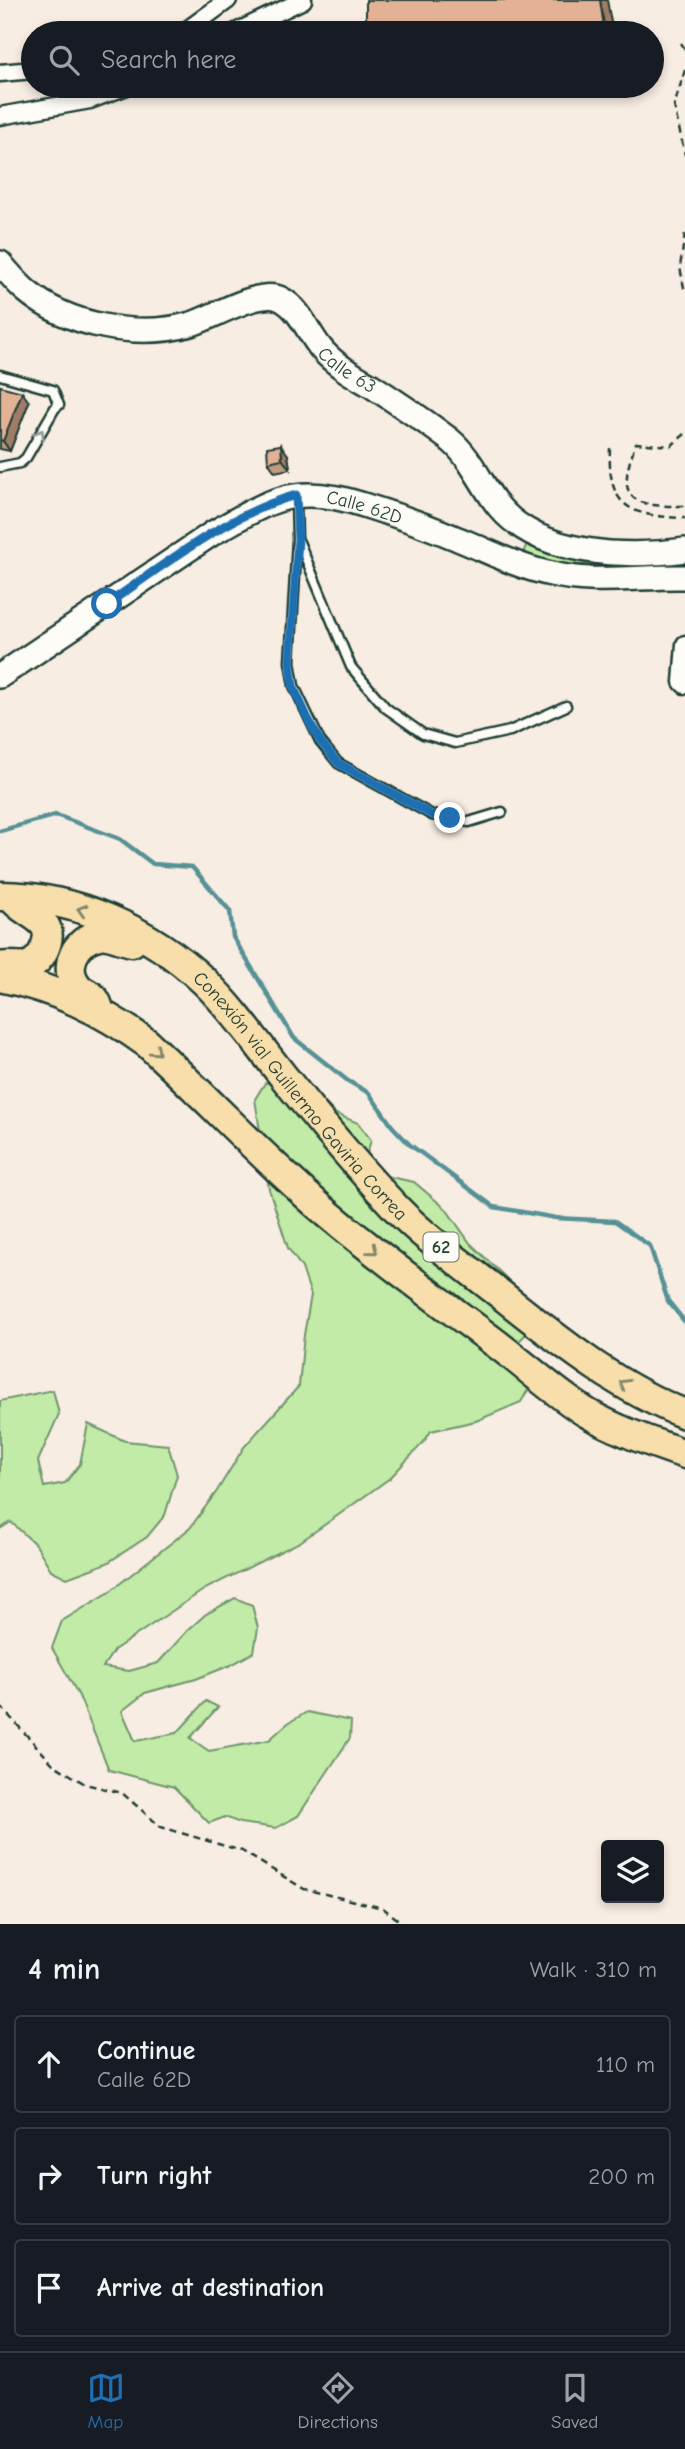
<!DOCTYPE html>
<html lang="en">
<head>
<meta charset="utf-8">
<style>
  body { margin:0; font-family:"Comic Neue",sans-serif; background:#20242c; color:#f1f3f6 }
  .controls { position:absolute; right:21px; bottom:21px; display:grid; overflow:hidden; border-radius:7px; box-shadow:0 4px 10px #0003 }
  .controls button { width:63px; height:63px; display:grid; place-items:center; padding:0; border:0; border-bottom:2px solid #363941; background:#171b24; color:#f1f3f6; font:35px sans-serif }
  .stop { position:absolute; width:21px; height:21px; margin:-16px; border:5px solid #1f6fb2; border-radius:50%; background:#fff }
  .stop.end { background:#1f6fb2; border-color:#fff; box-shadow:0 2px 7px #0008 }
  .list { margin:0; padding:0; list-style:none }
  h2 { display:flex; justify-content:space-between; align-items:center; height:91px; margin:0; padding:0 28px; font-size:30px }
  h2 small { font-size:23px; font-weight:400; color:#9ea1a6 }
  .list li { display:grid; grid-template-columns:46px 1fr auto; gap:21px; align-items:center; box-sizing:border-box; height:98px; margin:0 14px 14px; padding:0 14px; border:2px solid #363941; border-radius:7px }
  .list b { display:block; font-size:26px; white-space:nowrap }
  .list p { margin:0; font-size:23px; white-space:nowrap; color:#9ea1a6 }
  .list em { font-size:23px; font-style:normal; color:#9ea1a6 }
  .icon { flex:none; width:38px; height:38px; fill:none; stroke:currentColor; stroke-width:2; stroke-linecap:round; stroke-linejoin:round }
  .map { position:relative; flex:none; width:685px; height:1924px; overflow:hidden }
  .search { position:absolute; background:#171b24; box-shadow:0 4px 10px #0003; left:21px; right:21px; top:21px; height:77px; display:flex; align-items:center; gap:18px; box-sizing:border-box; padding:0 24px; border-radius:38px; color:#9ea1a6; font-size:26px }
  .sheet { height:427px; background:#171b24 }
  nav { display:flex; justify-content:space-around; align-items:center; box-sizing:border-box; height:98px; border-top:2px solid #363941; background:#171b24; font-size:19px; color:#9ea1a6 }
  nav a { display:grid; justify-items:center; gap:4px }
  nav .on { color:#1f6fb2 }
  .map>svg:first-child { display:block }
  .green { fill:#c2eba7; stroke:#70946e; stroke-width:2 }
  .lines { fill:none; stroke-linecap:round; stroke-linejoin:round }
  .stream { stroke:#569196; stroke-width:4.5 }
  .service-casing { stroke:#1f3d34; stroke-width:13 }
  .minor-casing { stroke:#1f3d34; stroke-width:21 }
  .secondary-casing { stroke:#1f3d34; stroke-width:28 }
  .trunk-casing { stroke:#1f3d34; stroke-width:33 }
  .path { stroke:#1f3d34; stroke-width:2.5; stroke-dasharray:7 5; stroke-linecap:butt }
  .service { stroke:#fdfcf7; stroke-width:8 }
  .minor { stroke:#fdfcf7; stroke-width:16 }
  .secondary { stroke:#fdfcf7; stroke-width:23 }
  .trunk { stroke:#f8deab; stroke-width:28 }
  .wall { fill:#c39880; stroke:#1f3d34; stroke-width:2 }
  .shaded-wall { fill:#9f7c68; stroke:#1f3d34; stroke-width:2 }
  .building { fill:#e3b195; stroke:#1f3d34; stroke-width:2 }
  .oneway { stroke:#8e9c96 }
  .oneway2 { stroke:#81856a }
  .route { stroke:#1f6fb2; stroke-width:9 }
  .labels { text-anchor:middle; stroke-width:5; stroke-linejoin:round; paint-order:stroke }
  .shield { fill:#fdfcf7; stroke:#62766e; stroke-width:2 }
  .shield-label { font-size:18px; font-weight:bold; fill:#1f3d34 }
  .street-label { font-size:19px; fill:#1f3d34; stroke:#fdfcf7 }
</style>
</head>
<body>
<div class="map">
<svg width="685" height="1924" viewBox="0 0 685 1924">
  <rect width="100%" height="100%" fill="#f8ede3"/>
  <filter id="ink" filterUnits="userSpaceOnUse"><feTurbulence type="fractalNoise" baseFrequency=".0143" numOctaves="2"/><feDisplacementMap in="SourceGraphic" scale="14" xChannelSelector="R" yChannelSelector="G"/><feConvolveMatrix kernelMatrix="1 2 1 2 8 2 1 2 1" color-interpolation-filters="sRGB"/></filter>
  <g filter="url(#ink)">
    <g class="green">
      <path d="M527,543L549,551L639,565C598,568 562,565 522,556Z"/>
      <path d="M288,1079L315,1093L336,1114L358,1123L371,1140L362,1171L414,1182L446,1209L470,1243L532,1303L534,1326L509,1351L539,1371L521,1402L476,1421L431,1431L423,1443L390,1478L330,1521L300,1542L205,1589L114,1650L103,1667L129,1671L158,1663L188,1630L206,1614L235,1598L252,1605L258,1628L254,1652L231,1665L196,1679L145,1693L122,1711L135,1741L177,1733L206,1701L218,1707L190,1738L209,1751L269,1740L288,1723L307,1712L351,1721L350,1738L298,1816L276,1828L240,1823L225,1817L209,1823L174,1787L109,1770L79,1696L52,1648L62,1621L108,1593L190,1528L217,1491L244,1447L299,1386L304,1335L311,1295L302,1268L288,1248L269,1189L255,1099L265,1083Z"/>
      <path d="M53,1390L59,1414L38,1461L44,1487L65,1483L80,1464L88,1424L125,1441L168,1445L177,1475L165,1515L147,1537L107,1563L67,1578L51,1570L36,1545L11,1522L0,1529V1401Z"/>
    </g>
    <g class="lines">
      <path class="stream" d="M0,831L56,815L120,839L153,864L192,867L230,911L233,937L294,1038L348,1081L369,1093L392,1126L409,1144L494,1207L556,1218L615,1221L650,1246L668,1301L685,1322"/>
      <defs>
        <g id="service">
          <path d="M0,375L53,390L59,405L55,408L26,458L20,463L0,467"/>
          <path d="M296,498L297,539L290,662L294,686L320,741L338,763L432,815L469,822L502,812"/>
          <path d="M299,542L351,667L386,708L423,734L455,743L510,731L566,706"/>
        </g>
        <g id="minor">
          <path d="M183,33L228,0"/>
          <path d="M234,33L303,0"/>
          <path d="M0,73L33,70"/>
          <path d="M0,116L90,100L127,86"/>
          <path d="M685,644L682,682L685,685"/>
        </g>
        <g id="secondary">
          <path id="s1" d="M0,263C8,272 16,282 25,290C67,326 138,339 191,324C214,317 260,288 281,299C302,310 309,336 324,352C337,366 355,376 372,386C398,403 425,421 450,440C472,458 482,487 500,508C541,556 627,558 685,550"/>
          <path id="s2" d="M0,676L213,533C239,519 266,500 295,496C321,492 349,500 373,508C402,517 430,527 458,539C488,551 516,566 547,573C593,585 639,576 685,577"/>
        </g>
        <g id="trunk">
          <path id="s3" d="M0,896C76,896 151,931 205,982C234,1010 258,1045 283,1076C320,1122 357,1167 397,1209C426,1239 462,1264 495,1290C555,1337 613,1386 685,1414"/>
          <path d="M0,967C9,964 19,968 28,966C35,963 41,957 44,950C59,918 25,916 13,899"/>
          <path d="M0,977C55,988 101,1010 147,1043C206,1097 261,1156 321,1208C379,1258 442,1302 502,1348C531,1370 556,1394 587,1413C618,1431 651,1442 685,1454"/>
          <path d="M98,1006C93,992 86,996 78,987C61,968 76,939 99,935C108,933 122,940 132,942"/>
        </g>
      </defs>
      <use href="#service" class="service-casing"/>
      <use href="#minor" class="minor-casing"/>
      <use href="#secondary" class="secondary-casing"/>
      <use href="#trunk" class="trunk-casing"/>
      <g class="path">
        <path d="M681,43L685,49"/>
        <path d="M685,70L674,106L685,155"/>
        <path d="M685,234L680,267L685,293"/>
        <path d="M685,434L671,446L636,443C615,499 629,507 685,506"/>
        <path d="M610,448C607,509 631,516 685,518"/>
        <path d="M0,1706L53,1764L85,1784L122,1793L161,1827L242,1851L304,1889L383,1908L404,1924"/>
      </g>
      <use href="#service" class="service"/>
      <use href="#minor" class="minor"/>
      <use href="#secondary" class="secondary"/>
      <use href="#trunk" class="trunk"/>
    </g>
    <g class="wall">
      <path d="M0,386L29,402L10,451L0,449Z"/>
      <path d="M288,455L290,469L275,472L268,462Z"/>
    </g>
    <g class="shaded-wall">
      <path d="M600,0H607L613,33H605Z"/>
      <path d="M22,392L29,402L10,451L3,441Z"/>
      <path d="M281,445L288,455L290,469L282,459Z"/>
    </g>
    <g class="building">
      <path d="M366,0H600L605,33H366Z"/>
      <path d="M0,386L22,392L3,441L0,440Z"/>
      <path d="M281,445L282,459L268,462L267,447Z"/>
    </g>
    <defs><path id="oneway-chevron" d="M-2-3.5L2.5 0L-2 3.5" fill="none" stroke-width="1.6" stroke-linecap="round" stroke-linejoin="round" transform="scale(1.75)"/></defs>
    <use class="oneway" href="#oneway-chevron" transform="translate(40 434) rotate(-60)"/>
    <g class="oneway2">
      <use href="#oneway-chevron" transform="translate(82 910) rotate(-163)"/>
      <use href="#oneway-chevron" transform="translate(156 1051) rotate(43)"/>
      <use href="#oneway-chevron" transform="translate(373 1250) rotate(39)"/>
      <use href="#oneway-chevron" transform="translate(624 1384) rotate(-150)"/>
    </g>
  </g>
  <g class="lines" filter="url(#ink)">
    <path class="route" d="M107,604C166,564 226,515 296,495L298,539L290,662L293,686L308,719L320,741L338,763L432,815L450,818"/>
  </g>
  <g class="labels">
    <rect class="shield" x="423.5" y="1232.5" width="35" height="29" rx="5"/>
    <g class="shield-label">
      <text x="441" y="1253">62</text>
    </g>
    <g class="street-label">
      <text dy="7" stroke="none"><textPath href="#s1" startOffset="406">Calle 63</textPath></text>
      <text dy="7" stroke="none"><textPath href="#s2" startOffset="418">Calle 62D</textPath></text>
      <text dy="7" stroke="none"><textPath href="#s3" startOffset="376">Conexión vial Guillermo Gaviria Correa</textPath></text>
    </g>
  </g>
</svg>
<div class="controls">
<button><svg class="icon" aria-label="layers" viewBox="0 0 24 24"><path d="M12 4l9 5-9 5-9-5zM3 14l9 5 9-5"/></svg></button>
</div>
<div class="stop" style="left:107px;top:604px"></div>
<div class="stop end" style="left:450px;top:818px"></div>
<div class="search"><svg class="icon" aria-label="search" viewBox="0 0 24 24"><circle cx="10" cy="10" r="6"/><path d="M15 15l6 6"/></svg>Search here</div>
</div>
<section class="sheet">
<h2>4 min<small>Walk · 310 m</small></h2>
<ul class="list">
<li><svg class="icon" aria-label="ahead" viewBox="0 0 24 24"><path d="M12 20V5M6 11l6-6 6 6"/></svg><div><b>Continue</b><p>Calle 62D</p></div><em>110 m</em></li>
<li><svg class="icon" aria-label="right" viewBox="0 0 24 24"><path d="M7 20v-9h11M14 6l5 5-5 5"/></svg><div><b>Turn right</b></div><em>200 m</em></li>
<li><svg class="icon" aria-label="arrive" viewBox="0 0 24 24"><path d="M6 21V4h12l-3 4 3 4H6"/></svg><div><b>Arrive at destination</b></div></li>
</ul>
</section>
<nav>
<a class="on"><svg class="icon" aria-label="map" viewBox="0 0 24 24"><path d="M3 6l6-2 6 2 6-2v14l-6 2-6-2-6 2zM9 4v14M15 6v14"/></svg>Map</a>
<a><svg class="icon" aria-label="directions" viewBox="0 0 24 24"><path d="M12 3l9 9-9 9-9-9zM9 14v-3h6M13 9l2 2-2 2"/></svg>Directions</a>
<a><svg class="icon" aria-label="saved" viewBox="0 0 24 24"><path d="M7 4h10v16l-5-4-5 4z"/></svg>Saved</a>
</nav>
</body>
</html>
